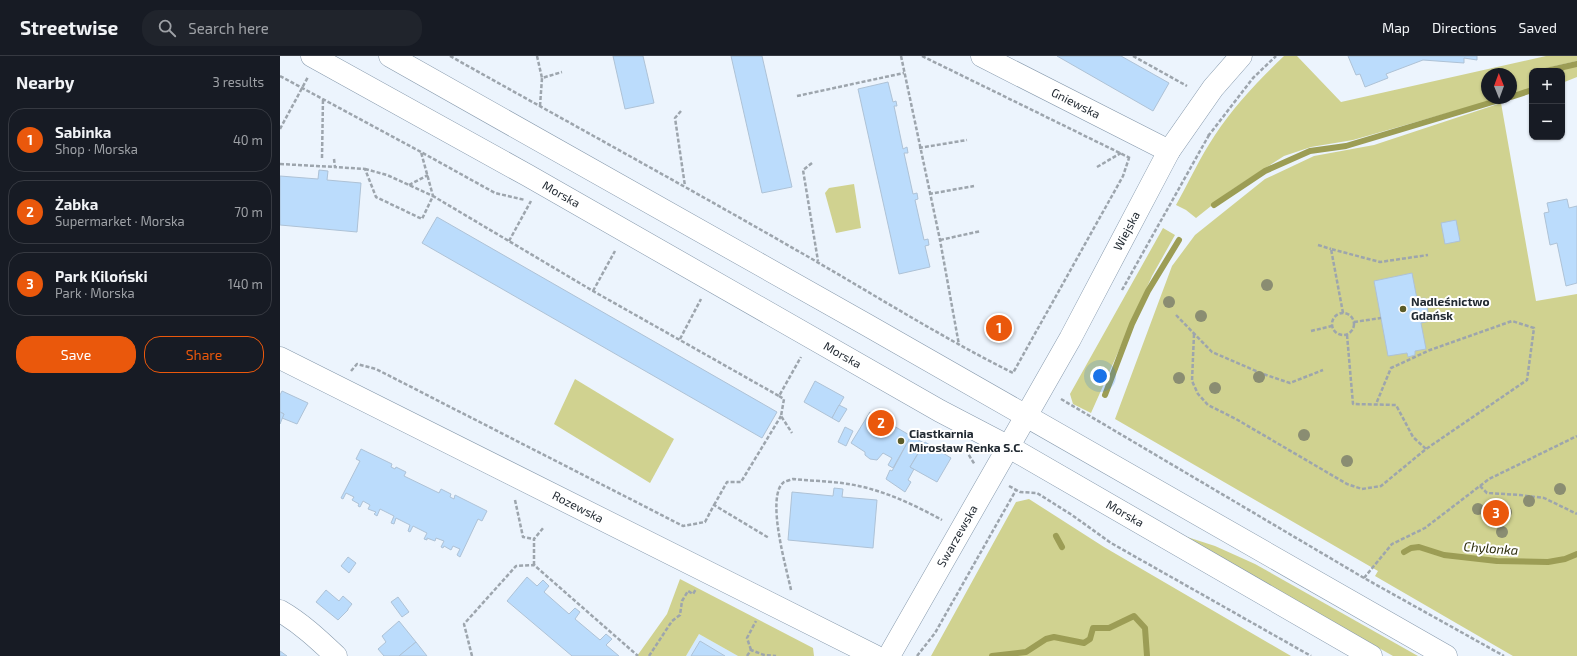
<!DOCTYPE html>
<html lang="en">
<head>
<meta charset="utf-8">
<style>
  body { margin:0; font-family:"Exo 2",sans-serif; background:#20242c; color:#f1f3f6 }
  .controls { position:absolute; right:12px; top:12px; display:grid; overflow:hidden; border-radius:8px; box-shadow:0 1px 3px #0004 }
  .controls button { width:36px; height:36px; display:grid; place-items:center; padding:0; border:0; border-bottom:1px solid #363941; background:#171b24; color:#f1f3f6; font:20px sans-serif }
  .compass { position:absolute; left:1201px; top:12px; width:36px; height:36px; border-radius:50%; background:#171b24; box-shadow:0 1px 3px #0004; rotate:359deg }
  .you { position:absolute; left:820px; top:320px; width:14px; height:14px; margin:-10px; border:3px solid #fff; border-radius:50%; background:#1a73e8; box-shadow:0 0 0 6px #1a73e833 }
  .badge { display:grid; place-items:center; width:26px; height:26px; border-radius:50%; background:#ea580c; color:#fff; font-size:13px; font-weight:700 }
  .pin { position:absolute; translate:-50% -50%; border:2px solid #fff; box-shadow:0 1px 4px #0006 }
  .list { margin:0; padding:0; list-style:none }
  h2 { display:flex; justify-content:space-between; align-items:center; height:52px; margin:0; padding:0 16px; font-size:17px }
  h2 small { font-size:13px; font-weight:400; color:#9ea1a6 }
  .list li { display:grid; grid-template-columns:26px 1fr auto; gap:12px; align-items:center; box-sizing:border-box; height:64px; margin:0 8px 8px; padding:0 8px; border:1px solid #363941; border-radius:16px }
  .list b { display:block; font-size:15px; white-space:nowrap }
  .list p { margin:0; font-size:13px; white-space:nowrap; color:#9ea1a6 }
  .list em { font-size:13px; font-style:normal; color:#9ea1a6 }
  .actions { display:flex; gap:8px; padding:12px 16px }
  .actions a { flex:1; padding:9px 0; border:1px solid #ea580c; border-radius:16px; text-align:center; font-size:14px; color:#ea580c }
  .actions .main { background:#ea580c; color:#fff }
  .icon { flex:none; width:22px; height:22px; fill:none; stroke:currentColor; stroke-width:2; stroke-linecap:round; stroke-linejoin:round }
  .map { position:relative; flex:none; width:1297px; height:600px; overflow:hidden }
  header { display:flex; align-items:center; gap:24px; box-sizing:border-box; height:56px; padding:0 20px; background:#171b24; border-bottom:1px solid #363941 }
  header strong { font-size:19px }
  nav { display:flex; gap:22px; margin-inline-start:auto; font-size:14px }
  .search { width:280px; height:36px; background:#20242c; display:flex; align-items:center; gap:10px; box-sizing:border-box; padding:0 14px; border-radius:16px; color:#9ea1a6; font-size:15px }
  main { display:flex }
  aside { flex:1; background:#171b24 }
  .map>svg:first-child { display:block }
  .built { fill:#d4eaff }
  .green { fill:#d0d290 }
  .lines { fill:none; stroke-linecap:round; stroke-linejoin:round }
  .stream { stroke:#9c9d55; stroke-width:6 }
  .building { fill:#bbdcfc; stroke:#aec2d6 }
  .minor-casing { stroke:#8699ac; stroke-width:23 }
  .major-casing { stroke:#8699ac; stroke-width:23 }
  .path { stroke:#9da5ad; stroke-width:2.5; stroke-dasharray:4 2; stroke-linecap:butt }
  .minor { stroke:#fff; stroke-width:22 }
  .major { stroke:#fff; stroke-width:22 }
  .tree { fill:#8a8d72 }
  .poi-dot { fill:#5b5c29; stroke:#fff; stroke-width:1.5 }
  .labels { text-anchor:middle; stroke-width:4; stroke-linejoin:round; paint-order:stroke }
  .street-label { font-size:12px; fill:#222a32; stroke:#fff }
  .poi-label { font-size:12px; font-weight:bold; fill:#222a32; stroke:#fff; text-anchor:start }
  .water-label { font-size:13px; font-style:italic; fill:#2b2b0a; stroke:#fff }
</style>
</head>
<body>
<header>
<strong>Streetwise</strong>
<div class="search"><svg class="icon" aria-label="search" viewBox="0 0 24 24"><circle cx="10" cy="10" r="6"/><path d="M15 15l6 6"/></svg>Search here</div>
<nav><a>Map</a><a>Directions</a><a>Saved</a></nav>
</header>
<main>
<aside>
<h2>Nearby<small>3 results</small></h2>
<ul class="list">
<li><span class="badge">1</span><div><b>Sabinka</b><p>Shop · Morska</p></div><em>40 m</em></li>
<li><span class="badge">2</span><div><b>Żabka</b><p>Supermarket · Morska</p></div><em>70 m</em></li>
<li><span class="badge">3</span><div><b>Park Kiloński</b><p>Park · Morska</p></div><em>140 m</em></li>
</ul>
<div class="actions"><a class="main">Save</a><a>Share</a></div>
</aside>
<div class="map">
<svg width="1297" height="600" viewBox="0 0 1297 600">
  <rect width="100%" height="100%" fill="#ecf4fd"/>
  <path class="built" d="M419,578L458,600H406Z"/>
  <g class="green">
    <path d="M1004,0H1017L1061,46L1266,0H1297V5L1262,13L1261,15H1252V31L1249,34L1231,39V18H1207V42H1220L1073,84L1031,91L1004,100L950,135L916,162L906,154L896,149C909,126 920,101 935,79C954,50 979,24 1004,0Z"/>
    <path d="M1297,8V21L1282,27V15H1275Z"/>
    <path d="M1221,47L1256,245L1297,238V600H1233L1095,520L1098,515L835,363L892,210L915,179L985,123L1034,100L1094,89Z"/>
    <path d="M574,128L581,172L556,177L545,137L549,132Z"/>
    <path d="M883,172L895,179L872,220L811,357L793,348L790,338Z"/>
    <path d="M295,323L394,383L370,427L274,368Z"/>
    <path d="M749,443L824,491L1011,600H651L736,446Z"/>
    <path d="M898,478L935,490L975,508L1138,600H1113Z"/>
    <path d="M400,523L533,592L534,600H458L419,578L406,600H357L387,558Z"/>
  </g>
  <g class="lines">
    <g class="stream">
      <path d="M1266,15L1297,8"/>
      <path d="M1231,41L1252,34"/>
      <path d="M934,149L985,115L1030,95L1066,90L1226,42"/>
      <path d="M825,339L852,268L868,235L899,184"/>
      <path d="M776,480L782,491"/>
      <path d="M1124,496L1131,492L1139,491L1164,499L1217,505L1268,506L1285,503L1297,498"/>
      <path d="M712,600L746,596L766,583L774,581L804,587L810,583L813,572H829L854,560L865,572L867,600"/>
    </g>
  </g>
  <g class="building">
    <path d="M333,0H363L374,47L345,53Z"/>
    <path d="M451,0H482L512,131L482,137Z"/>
    <path d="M777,0H841L889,27L873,55Z"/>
    <path d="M1068,0H1197V4L1184,2V7L1143,4L1106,18L1108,22L1085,31L1080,18L1076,19Z"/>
    <path d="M608,26L613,46L616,45L617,50H614L623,93L627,91L628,97H624L633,138L637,137L638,143L635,144L644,184L648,183L649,189L645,190L650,211L619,218L578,33Z"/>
    <path d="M39,114L48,115L47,124L81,127L77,176L0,169V120L38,123Z"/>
    <path d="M1287,143L1289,152L1297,150V227L1286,230L1277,187L1270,189L1264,157L1269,156L1267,147Z"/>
    <path d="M157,161L497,356L482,382L142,187Z"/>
    <path d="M1176,164L1180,185L1165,188L1161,167Z"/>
    <path d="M1132,217L1137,243L1145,242L1150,265L1141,267L1146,293L1135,295V299L1128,301L1127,297L1108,300L1094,225Z"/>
    <circle cx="720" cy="272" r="8"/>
    <path d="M535,325L564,341L552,362L524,346Z"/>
    <path d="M2,335L28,347L17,368L2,362L4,358L0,356V339Z"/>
    <path d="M559,349L567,353L559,366L552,362Z"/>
    <path d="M0,356L4,358L0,368Z"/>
    <path d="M590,356L631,380L613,412L608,409L612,402L603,397L597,404L590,403L585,399V396L571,387Z"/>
    <path d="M565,371L573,375L566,390L558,386Z"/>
    <path d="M631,380L644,387L630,411L634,413L628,424L631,426L625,436L606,423L610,414L612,415Z"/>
    <path d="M645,386L671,402L657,426L630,411Z"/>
    <path d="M81,393L112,408L111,411L115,413L116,411L126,416L124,420L159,437L161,433L171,438L170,441L174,443L175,439L207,455L202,465L198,463L180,501L177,499L180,493L173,490L171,494L164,490L163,492L161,491L164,485L156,482L155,485L147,482V484L144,483L147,477L133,470L130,476L128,475L130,469L116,462L114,468L111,467L114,460L100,453L97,460L94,458L96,456L88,453L90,449L83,445L80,451L78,450L79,448L72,444L74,441L66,437L63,443L61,442L80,405L76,403Z"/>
    <path d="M554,432L563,433L562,441L597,444L593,492L508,484L512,436L553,440Z"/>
    <path d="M68,501L76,507L69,517L61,510Z"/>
    <path d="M247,521L257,530L263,524L269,530L264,536L289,558L295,552L300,556L295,563L320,584L326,578L332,583L326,589L339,600H292L227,545Z"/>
    <path d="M46,534L59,545L63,540L72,548L68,553V554L58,564L36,546Z"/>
    <path d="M118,541L129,556L122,561L111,546Z"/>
    <path d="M119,565L136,586L119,600H104L98,593L106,586L102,580Z"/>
    <path d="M420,585L445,600H411Z"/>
    <path d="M136,586L147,600H119Z"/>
    <path d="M0,595L7,600H0Z"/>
  </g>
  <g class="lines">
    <defs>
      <g id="minor">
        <path id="s1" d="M702,0L889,95"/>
        <path id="s2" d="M0,302L595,600"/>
        <path d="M0,555C21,567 39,584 56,600"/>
        <path id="s3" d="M609,600L790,283L889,95L933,32L961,0"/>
      </g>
      <g id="major">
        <path id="s4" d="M32,0L247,119L660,355L729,391L1091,600"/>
        <path d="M110,0L587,269L1166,600"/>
      </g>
    </defs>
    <use href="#minor" class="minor-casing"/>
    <use href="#major" class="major-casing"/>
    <g class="path">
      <path d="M170,0C286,65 403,129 518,195C590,236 659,280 733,317L843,120L849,102"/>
      <path d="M257,0L262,22"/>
      <path d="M621,0L660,184L679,289"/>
      <path d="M642,0L850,102"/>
      <path d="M853,0L907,30"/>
      <path d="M0,20L141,96L215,137L245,144"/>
      <path d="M517,40L624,17"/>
      <path d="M260,50L262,22L282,16"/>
      <path d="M401,55L395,62L405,130"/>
      <path d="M0,73L28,21"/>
      <path d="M928,78L929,79L973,22L996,0"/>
      <path d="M639,92L687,84"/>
      <path d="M42,102L43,42"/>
      <path d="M54,103L55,111L85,113L96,141L142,163L153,140L313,235L499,340L521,301"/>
      <path d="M532,107L523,114L538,205"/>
      <path d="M0,108L55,111"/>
      <path d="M817,111L841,97"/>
      <path d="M85,113L107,119L153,140L141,96"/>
      <path d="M129,129L148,119"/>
      <path d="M649,138L694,130"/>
      <path d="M660,184L701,175"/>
      <path d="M229,185L251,145"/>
      <path d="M1038,189L1051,193"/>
      <path d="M842,234L929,79"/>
      <path d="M313,235L335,195"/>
      <circle cx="1063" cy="268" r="11"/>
      <path d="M1063,257L1051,193L1100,206L1148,199"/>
      <path d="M896,259L932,296L983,318L1010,327L1043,314"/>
      <path d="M1074,266L1101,262"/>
      <path d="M1031,275L1052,270"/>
      <path d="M914,278L912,325L918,338L928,349L956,363L1067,428L1082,433L1101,430L1146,393L1247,324L1254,272L1232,265L1150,294L1111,312L1096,348"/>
      <path d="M1067,279L1073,348L1116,349L1133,381L1146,393"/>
      <path d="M400,283L421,243"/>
      <path d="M71,315L77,308L96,313L403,470L425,466L434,449L489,482"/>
      <path d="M499,340L504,343L501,360L512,377"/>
      <path d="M781,343L1084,522L1224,600"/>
      <path d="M680,391L687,396L695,409"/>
      <path d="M729,430L740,436L757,437L792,459L831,487L1031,600"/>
      <path d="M1200,430L1207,437L1240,439L1264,442L1297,458"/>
      <path d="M235,444L243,481L254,483"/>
      <path d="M434,449L447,426H461L501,360"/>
      <path d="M254,509V483L264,471"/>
      <path d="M1084,522L1112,488L1145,472L1209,423L1297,380"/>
      <path d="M511,534C507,514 485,440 504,426C506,425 510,424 513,423C531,425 550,425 568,428C601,433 633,448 662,464"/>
      <path d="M471,594L467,582L476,565"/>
      <path d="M192,600L184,568L236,510L254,509L358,600"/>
      <path d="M369,600L392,565L400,559L402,545L408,535L413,538L416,533"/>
      <path d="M467,600L471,594L484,599L496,600"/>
      <path d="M637,600L655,577L736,434"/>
    </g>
    <use href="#minor" class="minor"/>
    <use href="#major" class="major"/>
  </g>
  <g class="tree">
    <circle cx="987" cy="229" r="6"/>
    <circle cx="889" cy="246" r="6"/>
    <circle cx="921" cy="260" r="6"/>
    <circle cx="979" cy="321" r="6"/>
    <circle cx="899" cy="322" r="6"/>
    <circle cx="935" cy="332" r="6"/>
    <circle cx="1024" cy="379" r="6"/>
    <circle cx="1067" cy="405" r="6"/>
    <circle cx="1280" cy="433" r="6"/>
    <circle cx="1249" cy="445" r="6"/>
    <circle cx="1198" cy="453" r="6"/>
    <circle cx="1226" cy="456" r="6"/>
    <circle cx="1222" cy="476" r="6"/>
  </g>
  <g class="poi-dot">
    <circle cx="1123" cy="253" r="4"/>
    <circle cx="621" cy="385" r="4"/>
  </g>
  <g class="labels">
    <g class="street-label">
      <text dy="4" stroke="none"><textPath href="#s1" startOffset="105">Gniewska</textPath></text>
      <text dy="4" stroke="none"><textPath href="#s4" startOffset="285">Morska</textPath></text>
      <text dy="4" stroke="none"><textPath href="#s3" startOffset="487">Wiejska</textPath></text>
      <text dy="4" stroke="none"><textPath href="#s4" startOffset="609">Morska</textPath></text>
      <text dy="4" stroke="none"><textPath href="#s2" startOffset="333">Rozewska</textPath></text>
      <text dy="4" stroke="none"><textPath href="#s4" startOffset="933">Morska</textPath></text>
      <text dy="4" stroke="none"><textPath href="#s3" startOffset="138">Swarzewska</textPath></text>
    </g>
    <g class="poi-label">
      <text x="1131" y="250">Nadleśnictwo<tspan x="1131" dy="14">Gdańsk</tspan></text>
      <text x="629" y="382">Ciastkarnia<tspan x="629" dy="14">Mirosław Renka S.C.</tspan></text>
    </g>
    <g class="water-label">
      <text transform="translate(1211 492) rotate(4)" y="5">Chylonka</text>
    </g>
  </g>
</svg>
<div class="controls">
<button>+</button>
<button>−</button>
</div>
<svg class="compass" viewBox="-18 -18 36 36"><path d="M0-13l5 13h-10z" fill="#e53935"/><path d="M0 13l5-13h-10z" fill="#9ea1a6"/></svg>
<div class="you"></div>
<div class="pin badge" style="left:719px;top:272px">1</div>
<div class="pin badge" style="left:601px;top:367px">2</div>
<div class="pin badge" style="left:1216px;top:457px">3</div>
</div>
</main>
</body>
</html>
